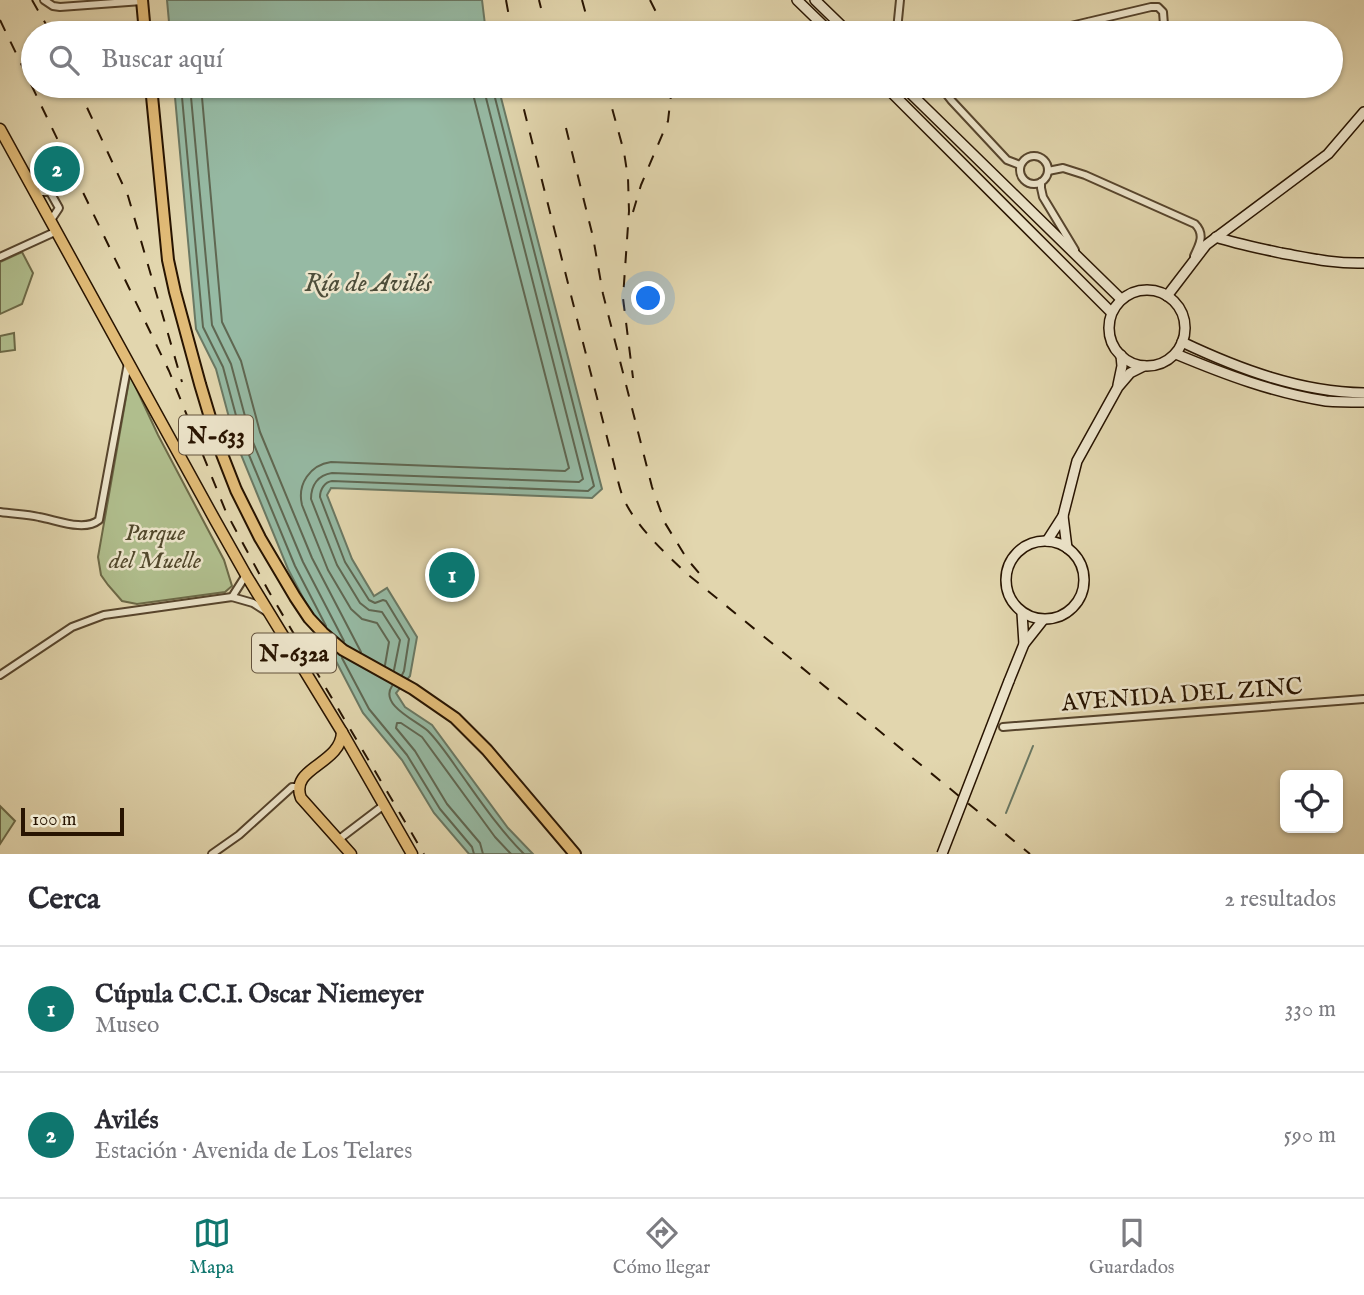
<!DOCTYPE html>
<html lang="es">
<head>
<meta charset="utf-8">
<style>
  body { margin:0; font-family:"IM FELL English",serif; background:#f7f7f7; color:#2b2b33 }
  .controls { position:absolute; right:21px; bottom:21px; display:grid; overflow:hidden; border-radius:10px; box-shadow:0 2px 5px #0004 }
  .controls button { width:63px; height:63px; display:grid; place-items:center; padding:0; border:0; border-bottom:2px solid #e1e1e2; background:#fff; color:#2b2b33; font:35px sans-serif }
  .scale { position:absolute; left:21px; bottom:18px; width:103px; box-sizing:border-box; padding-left:7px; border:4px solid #281401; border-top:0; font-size:19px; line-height:24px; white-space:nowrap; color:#281401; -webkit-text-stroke:5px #ece4ca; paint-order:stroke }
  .you { position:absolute; left:649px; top:299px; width:24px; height:24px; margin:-18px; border:5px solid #fff; border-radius:50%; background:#1a73e8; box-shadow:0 0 0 10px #1a73e833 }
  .badge { display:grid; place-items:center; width:46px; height:46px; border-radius:50%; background:#0f766e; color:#fff; font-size:23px; font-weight:700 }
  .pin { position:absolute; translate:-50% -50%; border:4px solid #fff; box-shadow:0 2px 7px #0006 }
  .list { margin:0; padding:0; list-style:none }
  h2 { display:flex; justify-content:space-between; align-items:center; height:91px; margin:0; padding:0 28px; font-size:30px }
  h2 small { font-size:23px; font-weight:400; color:#7c7c81 }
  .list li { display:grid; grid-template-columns:46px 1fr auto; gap:21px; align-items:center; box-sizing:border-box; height:126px; padding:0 28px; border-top:2px solid #e1e1e2 }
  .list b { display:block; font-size:26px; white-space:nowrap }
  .list p { margin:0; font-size:23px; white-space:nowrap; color:#7c7c81 }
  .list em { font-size:23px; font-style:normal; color:#7c7c81 }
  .icon { flex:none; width:38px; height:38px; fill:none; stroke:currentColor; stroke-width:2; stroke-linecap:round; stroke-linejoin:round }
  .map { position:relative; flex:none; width:1364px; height:854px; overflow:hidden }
  .search { position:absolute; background:#fff; box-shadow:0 2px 5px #0004; left:21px; right:21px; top:21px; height:77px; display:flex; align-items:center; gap:18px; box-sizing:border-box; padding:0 24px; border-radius:38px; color:#7c7c81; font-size:26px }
  .sheet { height:343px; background:#fff }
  nav { display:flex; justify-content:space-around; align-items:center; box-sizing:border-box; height:98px; border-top:2px solid #e1e1e2; background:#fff; font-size:19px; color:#7c7c81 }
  nav a { display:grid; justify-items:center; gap:4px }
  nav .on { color:#0f766e }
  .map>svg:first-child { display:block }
  .green { fill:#b0be8d; stroke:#6c6947; stroke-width:2 }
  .water { fill:#96baa4; stroke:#6a7863; stroke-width:2 }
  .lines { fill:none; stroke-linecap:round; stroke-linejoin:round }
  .shore { stroke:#5f6752; stroke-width:2 }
  .stream { stroke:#6a7863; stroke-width:2 }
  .street-casing { stroke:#56442c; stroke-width:10 }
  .secondary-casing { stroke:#281401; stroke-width:12 }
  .primary-casing { stroke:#281401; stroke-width:13 }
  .highway-casing { stroke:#281401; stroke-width:14 }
  .street { stroke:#ece4ca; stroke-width:6 }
  .secondary { stroke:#ece4ca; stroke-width:9 }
  .primary { stroke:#e1bb77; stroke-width:10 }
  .highway { stroke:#e1bb77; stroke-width:10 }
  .rail { stroke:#281401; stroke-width:2; stroke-dasharray:12 12; stroke-linecap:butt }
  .secondary-bridge-casing { stroke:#281401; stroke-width:12; stroke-linecap:butt }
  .secondary-bridge { stroke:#ece4ca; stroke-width:9 }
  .labels { text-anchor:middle; stroke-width:5; stroke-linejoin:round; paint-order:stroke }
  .shield { fill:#ece4ca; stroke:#63523d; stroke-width:2 }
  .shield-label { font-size:23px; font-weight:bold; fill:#281401 }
  .park-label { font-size:24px; font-style:italic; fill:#51472b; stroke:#ece4ca }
  .street-label { font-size:24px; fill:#281401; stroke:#ece4ca }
  .water-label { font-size:26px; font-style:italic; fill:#4e4e3a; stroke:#ece4ca }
</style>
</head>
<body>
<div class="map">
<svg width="1364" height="854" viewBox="0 0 1364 854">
  <rect width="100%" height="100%" fill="#e2d6ae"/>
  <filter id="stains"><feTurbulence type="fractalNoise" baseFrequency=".00286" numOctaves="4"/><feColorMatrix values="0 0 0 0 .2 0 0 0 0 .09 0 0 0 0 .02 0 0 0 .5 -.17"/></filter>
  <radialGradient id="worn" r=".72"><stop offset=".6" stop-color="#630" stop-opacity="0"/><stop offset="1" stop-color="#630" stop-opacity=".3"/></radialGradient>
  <g class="green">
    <path d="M22,252L33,273L22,304L0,314V262Z"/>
    <path d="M14,333L15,350L0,352V336Z"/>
    <path d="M130,375L158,435L224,560L232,586L225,592L137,604L122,601L108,585L101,575L98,557Z"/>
    <path d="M0,806L15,821L0,844Z"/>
  </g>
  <g class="water">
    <path d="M167,0H482L486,33H170Z"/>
    <path d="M174,86H498L602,489L592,498L331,488L327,495L352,559L374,596L387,588L417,637L410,676L396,693L405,707L432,725L508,828L533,854H469L434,813L402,760L363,713L288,569L235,440L216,369L196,329Z"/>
  </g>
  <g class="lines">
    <g class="shore">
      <path d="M181,86L203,327L223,367L242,438L295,566L326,626"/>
      <path d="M190,86L212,325L231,364L250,435L303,562L344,641"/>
      <path d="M201,86L222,322L241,361L260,432L312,558L361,652"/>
      <path d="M342,658L369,709L407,755L440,809L472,847L474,854"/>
      <path d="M385,665L389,642L377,623L362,619L351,609L328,570L302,505C297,484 310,465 331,462L565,471L569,468L473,94V86"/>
      <path d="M394,670L400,640L382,612L369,610L360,603L337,565L311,499C311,485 318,475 332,473L579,482L583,479L483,86"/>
      <path d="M402,675L404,671L409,639L386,601L383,600L375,603L369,600L345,562L320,497C320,489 325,482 332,481L588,491L594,486L492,86"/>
      <path d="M392,686C379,705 417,721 428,731C440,743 451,760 461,774C481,802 499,829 524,854"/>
      <path d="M483,854L480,843L447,804L415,751L396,728L397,723H401L422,737L495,837L511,854"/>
    </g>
    <path class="stream" d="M1006,813L1033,746"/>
    <defs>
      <g id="street">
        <path d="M44,0L53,6L60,7L142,1"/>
        <path d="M1089,22L1095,25L1100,33"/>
        <path d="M894,33L897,30L900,0"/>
        <path d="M1041,33L1151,7H1158L1163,12L1164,25L1159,30L1144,33"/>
        <path d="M942,86L944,91L951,100L1007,160L1020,165"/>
        <circle cx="1034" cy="170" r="14"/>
        <path d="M1048,171L1063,168L1085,175L1195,224C1205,234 1200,244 1194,256"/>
        <path d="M1041,182V188L1043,197L1075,250"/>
        <path d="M36,192H50L59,208L51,220"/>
        <path d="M0,257L57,231"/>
        <path d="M0,512C13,514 26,514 39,517C57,520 84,532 99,520L128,363"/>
        <path d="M232,597L246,575"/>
        <path d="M0,675L72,627L104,615L232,597L253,603L267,612"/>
        <path d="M1003,727L1364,699"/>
        <path d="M338,840L384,805"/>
        <path d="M212,854L239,835L292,787H299"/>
      </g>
      <g id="secondary">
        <path d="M797,0L831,33"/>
        <path d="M815,0L849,33"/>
        <path d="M885,86L1111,312"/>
        <path d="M903,86L1121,299"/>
        <path d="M1216,237C1237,244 1259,248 1281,253C1309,258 1335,264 1364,263"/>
        <circle cx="1147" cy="328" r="38"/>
        <path d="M1167,296L1206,245L1328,154L1364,112"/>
        <path d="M1182,342C1239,369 1300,392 1364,393"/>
        <path d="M1176,354C1224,374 1274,393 1326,401C1338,402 1351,402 1364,402"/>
        <path d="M1118,385L1122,366L1121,355"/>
        <path d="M1063,516L1067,548"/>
        <circle cx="1045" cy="580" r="39"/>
        <path d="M1047,541L1063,516L1077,461L1118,387L1130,373L1144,366"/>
        <path d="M1022,613L1024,644"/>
        <path d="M1009,681L1024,644L1043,620"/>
      </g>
      <g id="primary">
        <path d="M0,129L215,520L246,575L342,732L412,854"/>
        <path d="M342,732C341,765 289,767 301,798L351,854"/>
      </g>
      <g id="highway">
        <path d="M142,0L145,33"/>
        <path d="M151,86L168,260L175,292L200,384L218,444L236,490L260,538L295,597L309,618L323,633L343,650L413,689L455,718L487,750L575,854"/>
      </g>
    </defs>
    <use href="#street" class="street-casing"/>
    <use href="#secondary" class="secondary-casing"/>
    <use href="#primary" class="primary-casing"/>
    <use href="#highway" class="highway-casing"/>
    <use href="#street" class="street"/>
    <use href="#secondary" class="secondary"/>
    <use href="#primary" class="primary"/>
    <use href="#highway" class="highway"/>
    <g class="rail">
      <path d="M32,0L51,33"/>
      <path d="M506,0L512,33"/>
      <path d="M539,0L541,8"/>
      <path d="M582,0L591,33"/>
      <path d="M650,0L656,12L662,33"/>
      <path d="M0,20L169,371L226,512L268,590L424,854"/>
      <path d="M77,86L128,196L182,382"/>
      <path d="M518,86L611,453C616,469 618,487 625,502C639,529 664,552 686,573L1030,854"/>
      <path d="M606,86L624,152L628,178L629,211L623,298L633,378"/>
      <path d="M566,128L593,237L603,294L652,487L665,523L687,559L699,573"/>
      <path d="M633,212L641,185L668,121L672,86"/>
    </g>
    <defs>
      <path id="secondary-bridge" d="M942,854L1009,681"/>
    </defs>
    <use href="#secondary-bridge" class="secondary-bridge-casing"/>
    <use href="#secondary-bridge" class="secondary-bridge"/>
  </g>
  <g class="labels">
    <g class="shield">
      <rect x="179" y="415.5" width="74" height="39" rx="5"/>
      <rect x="252" y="633.5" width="84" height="39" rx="5"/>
    </g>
    <g class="shield-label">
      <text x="216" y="443">N-633</text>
      <text x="294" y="661">N-632a</text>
    </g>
    <g class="park-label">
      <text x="155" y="540">Parque<tspan x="155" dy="28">del Muelle</tspan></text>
    </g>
    <g class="street-label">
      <text transform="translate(1182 694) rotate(-4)" y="8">AVENIDA DEL ZINC</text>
    </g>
    <g class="water-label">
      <text x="368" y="291">Ría de Avilés</text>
    </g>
  </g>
  <rect width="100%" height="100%" filter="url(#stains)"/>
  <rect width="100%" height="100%" fill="url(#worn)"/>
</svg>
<div class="controls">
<button><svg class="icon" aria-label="locate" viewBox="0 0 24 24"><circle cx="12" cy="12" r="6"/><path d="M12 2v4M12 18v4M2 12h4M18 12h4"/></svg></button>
</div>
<div class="scale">100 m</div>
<div class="you"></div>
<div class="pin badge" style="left:452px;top:575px">1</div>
<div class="pin badge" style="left:57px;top:169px">2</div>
<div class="search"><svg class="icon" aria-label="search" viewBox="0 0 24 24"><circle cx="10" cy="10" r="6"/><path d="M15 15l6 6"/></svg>Buscar aquí</div>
</div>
<section class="sheet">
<h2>Cerca<small>2 resultados</small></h2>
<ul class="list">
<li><span class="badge">1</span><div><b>Cúpula C.C.I. Oscar Niemeyer</b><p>Museo</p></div><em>330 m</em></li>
<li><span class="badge">2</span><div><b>Avilés</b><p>Estación · Avenida de Los Telares</p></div><em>590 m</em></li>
</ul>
</section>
<nav>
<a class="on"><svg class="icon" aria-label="map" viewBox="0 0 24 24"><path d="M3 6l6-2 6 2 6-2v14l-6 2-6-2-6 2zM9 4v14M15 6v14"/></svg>Mapa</a>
<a><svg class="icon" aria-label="directions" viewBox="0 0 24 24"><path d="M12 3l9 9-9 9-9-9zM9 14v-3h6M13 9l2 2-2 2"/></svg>Cómo llegar</a>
<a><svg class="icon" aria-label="saved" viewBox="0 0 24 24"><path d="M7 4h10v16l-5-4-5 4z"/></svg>Guardados</a>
</nav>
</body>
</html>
